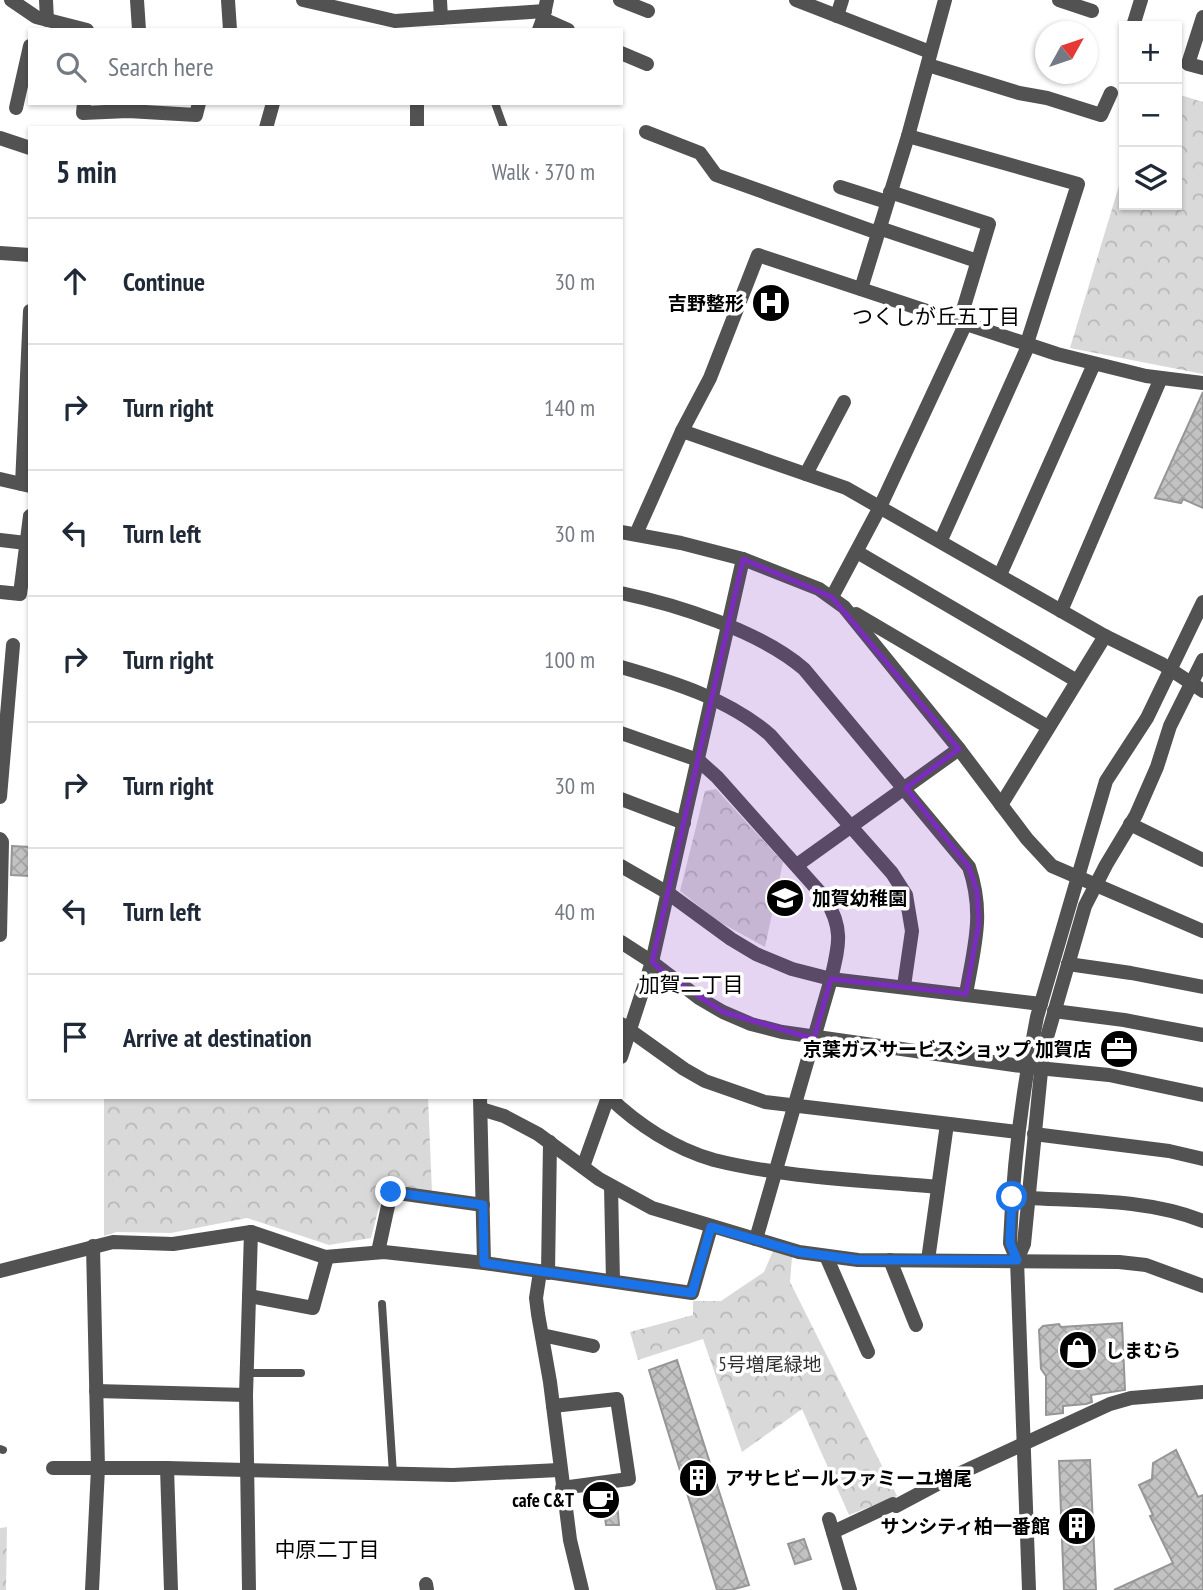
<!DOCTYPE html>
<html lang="en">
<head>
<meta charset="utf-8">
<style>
  body { margin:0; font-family:"PT Sans Narrow","Noto Sans JP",sans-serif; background:#f2f2f3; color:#1f2937 }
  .controls { position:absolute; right:21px; top:21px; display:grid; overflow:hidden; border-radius:0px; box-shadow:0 2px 5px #0004 }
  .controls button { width:63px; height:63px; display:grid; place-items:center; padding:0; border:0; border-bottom:2px solid #e0e1e3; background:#fff; color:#1f2937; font:35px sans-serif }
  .compass { position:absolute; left:1035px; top:21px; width:63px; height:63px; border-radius:50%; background:#fff; box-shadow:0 2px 5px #0004; rotate:50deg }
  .stop { position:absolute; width:21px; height:21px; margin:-16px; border:5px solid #1a73e8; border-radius:50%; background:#fff }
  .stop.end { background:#1a73e8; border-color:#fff; box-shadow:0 2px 7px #0008 }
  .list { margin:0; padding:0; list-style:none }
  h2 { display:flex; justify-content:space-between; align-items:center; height:91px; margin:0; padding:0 28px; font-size:30px }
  h2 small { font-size:23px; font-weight:400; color:#747a83 }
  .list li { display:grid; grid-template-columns:46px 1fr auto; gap:21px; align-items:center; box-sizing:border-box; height:126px; padding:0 28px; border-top:2px solid #e0e1e3 }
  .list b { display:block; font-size:26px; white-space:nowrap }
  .list em { font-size:23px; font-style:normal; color:#747a83 }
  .icon { flex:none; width:38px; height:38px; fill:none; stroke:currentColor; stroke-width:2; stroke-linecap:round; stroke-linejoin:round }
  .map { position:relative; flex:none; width:1203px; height:1590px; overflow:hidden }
  .search { position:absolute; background:#fff; box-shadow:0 2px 5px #0004; left:28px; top:28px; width:595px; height:77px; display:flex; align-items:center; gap:18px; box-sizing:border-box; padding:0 24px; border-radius:0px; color:#747a83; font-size:26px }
  .panel { position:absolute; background:#fff; box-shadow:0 2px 5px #0004; left:28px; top:126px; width:595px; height:973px; border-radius:0px }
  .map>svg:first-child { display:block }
  .forest { fill:url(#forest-crowns) }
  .building { fill:url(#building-cross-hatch); stroke:#969696; stroke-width:2 }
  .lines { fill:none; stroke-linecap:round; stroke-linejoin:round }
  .service { stroke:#525252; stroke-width:8 }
  .minor { stroke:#525252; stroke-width:14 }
  .tertiary { stroke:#525252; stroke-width:14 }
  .route { stroke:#1a73e8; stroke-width:9 }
  .marked { fill:#7b2cbf; fill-opacity:0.2; stroke:#7b2cbf; stroke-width:5; stroke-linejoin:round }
  .labels { text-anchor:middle; stroke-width:7; stroke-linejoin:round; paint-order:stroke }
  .poi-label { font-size:19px; font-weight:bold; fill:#000; stroke:#fff; text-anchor:end }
  .park-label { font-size:19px; fill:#303030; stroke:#fff }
  .neighbourhood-label { font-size:21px; fill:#000; stroke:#fff }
</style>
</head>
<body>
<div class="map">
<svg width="1203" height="1590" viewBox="0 0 1203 1590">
  <defs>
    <pattern id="forest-crowns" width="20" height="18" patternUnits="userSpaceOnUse" patternTransform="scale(1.75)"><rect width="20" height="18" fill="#d9d9d9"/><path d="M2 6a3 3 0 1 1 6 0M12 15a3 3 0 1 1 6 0" fill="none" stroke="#b8b8b8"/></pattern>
    <pattern id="building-cross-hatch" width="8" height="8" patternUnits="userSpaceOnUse" patternTransform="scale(1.75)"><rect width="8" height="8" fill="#c2c2c2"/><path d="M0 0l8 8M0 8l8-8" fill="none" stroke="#a5a5a5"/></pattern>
  </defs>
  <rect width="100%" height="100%" fill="#fff"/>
  <g class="forest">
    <path d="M1177,94L1203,102V374L1070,348L1124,169V205H1177Z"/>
    <path d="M716,789L783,862L765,947L716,920L680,891L705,791Z"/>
    <path d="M104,1097H428L432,1193L384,1187L371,1238L329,1245L247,1218L171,1233L116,1232L104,1236Z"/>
    <path d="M773,1251L792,1257L790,1282L897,1496L849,1515L802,1409L742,1452L703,1339L638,1360L630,1332L693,1315V1301H721L764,1272Z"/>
    <path d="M7,1527L6,1590H0V1528Z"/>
  </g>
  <g class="building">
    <path d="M1203,392V508L1183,499L1181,503L1155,498Z"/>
    <path d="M12,846L30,847V876L11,875Z"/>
    <path d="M1122,1323L1125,1390L1091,1395L1092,1402L1086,1404L1063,1406V1413L1046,1415V1376L1041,1369L1039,1330L1043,1326L1059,1324L1061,1327Z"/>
    <path d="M677,1360L749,1585L731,1590H717L649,1370Z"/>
    <path d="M1176,1450L1198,1497L1203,1495V1590H1114L1173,1563L1150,1516L1153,1515L1139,1485L1152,1479L1153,1463Z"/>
    <path d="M1090,1460L1096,1590H1064L1059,1461Z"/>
    <path d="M616,1490L619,1525H606L604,1510L586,1511L584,1495Z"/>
    <path d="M804,1539L811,1559L795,1564L788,1544Z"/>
  </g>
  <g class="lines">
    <g class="service">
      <path d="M495,103L504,128"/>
      <path d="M382,1304L393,1474"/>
      <path d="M247,1373H301"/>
      <path d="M0,1449L3,1450"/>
    </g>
    <g class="minor">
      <path d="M11,0L36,17L87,30"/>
      <path d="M46,0L47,20"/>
      <path d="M137,0L139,30"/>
      <path d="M228,0L230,30"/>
      <path d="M303,0L395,21L545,11"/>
      <path d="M440,0L441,18"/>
      <path d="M620,0L648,11"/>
      <path d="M796,0L930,52"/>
      <path d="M1059,0L1092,11"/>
      <path d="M837,16L842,0"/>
      <path d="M1203,17L1188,64L1203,68"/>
      <path d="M543,19L568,30"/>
      <path d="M1133,26L1141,0"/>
      <path d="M539,30L543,19L547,0"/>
      <path d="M621,53L647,64"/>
      <path d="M928,65L1019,93L1047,98L1101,115L1111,93"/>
      <path d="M84,103L83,113L128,111L196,115L199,103"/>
      <path d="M417,103V128"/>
      <path d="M16,108L30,46"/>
      <path d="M266,128L273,103"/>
      <path d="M646,132L700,153L716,175L878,233"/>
      <path d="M908,136L1078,184L1027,343"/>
      <path d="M0,138L30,148"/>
      <path d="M840,187L887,202"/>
      <path d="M890,192L989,224L959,323"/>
      <path d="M879,228L977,261"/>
      <path d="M0,253L30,255"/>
      <path d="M682,431L846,488L1105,636L1162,664L1203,691"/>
      <path d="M806,474L844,402"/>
      <path d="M22,484L30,311"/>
      <path d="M636,534L682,431L710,378L758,255L1057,354L1146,376L1203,383"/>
      <path d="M0,540L26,543"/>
      <path d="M941,540L1029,344"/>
      <path d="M857,552L1077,681"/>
      <path d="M743,559L819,589L844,607L959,749L1027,839L1052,866L1203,931"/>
      <path d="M1000,575L1094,364"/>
      <path d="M0,592L20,594L30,516"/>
      <path d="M621,593C678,605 760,631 804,669L969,867C985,914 974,947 966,994"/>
      <path d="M832,597L880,507L965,325"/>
      <path d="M1061,611L1161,378"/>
      <path d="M856,614L1048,727"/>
      <path d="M621,667C673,682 729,699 770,735L892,873L906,895L912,931L904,986"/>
      <path d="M621,733L698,760L717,777L825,898C844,929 839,945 831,979L756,1239"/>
      <path d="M0,797L13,645"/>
      <path d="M621,799L684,823"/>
      <path d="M1001,805L1105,636"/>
      <path d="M1130,824L1203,860"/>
      <path d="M0,839L2,842L0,935"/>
      <path d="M797,865L959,749"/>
      <path d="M621,866L668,893L731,939L756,954L792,969L831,979L1041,1004"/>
      <path d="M1068,964L1131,973L1203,987"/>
      <path d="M1054,1011L1124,1020L1203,1035"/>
      <path d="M621,1024L684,1069L705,1081L765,1102L1018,1132"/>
      <path d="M621,1057L652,962"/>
      <path d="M480,1097L484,1263"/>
      <path d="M609,1097C638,1125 675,1149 714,1160C786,1178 864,1180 938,1187"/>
      <path d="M481,1109L504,1116L538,1134L599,1179L652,1208L799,1252L858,1260L1119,1262L1146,1265L1203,1286"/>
      <path d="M1034,1134L1169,1151L1203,1159"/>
      <path d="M583,1167L608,1097"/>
      <path d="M611,1186L613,1281"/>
      <path d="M1027,1198C1086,1201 1148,1199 1203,1221"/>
      <path d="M378,1252L391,1192L483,1205"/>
      <path d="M826,1256L868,1352"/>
      <path d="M890,1260L916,1325"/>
      <path d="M928,1260L947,1124"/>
      <path d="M0,1271L113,1242L173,1244L251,1232L325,1257L384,1252L484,1263L692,1293L711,1227"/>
      <path d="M540,1272L536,1298L538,1314L550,1382L570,1540L582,1590"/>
      <path d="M548,1273L550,1142"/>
      <path d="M249,1296L313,1308L327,1257"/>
      <path d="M542,1335L593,1346"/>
      <path d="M96,1391L246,1395"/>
      <path d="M553,1406L617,1399L629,1479L562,1488"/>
      <path d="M53,1468H167L453,1475L559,1470"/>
      <path d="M167,1468L171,1590"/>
      <path d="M829,1519L850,1590"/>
      <path d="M833,1532L893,1504L896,1506L941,1482L1110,1404L1131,1398L1203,1392"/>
      <path d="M426,1584L427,1590"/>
      <path d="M92,1590L98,1468L93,1246"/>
      <path d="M249,1590L246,1395L251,1232"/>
    </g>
    <g class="tertiary">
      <path d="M861,289L908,136L945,0"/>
      <path d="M0,479L30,486"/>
      <path d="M621,532L681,543L743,559L652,962"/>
      <path d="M621,942L652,962L699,998L723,1012L751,1024L782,1032L1028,1067L1109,1075L1203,1095"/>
      <path d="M1017,1260L1024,1244L1043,1051L1085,906L1106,865L1136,815L1157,767L1170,726L1203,660"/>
      <path d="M1029,1590L1017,1260L1010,1243C1013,1167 1022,1092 1037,1017L1106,781L1147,718L1203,602"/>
    </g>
  </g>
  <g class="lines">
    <path class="route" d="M391,1192L483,1205L484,1263L692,1293L711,1227L799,1252L858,1260H1017L1010,1243L1012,1197"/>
  </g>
  <path class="marked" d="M743,559L832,597L959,749L906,788L969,867L977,891L979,923L966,994L831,979L814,1039L723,1012L670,978L652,962Z"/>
  <defs>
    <symbol id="hospital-disc" viewBox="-11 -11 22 22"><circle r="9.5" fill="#000" stroke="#fff"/><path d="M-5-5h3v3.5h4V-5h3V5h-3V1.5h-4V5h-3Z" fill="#fff"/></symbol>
    <symbol id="school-disc" viewBox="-11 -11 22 22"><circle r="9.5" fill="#000" stroke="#fff"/><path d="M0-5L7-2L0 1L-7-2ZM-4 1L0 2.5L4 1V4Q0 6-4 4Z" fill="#fff"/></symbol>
    <symbol id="office-disc" viewBox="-11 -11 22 22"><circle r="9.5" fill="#000" stroke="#fff"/><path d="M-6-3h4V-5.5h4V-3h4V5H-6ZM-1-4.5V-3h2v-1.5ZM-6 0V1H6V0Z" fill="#fff"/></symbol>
    <symbol id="shop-disc" viewBox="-11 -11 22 22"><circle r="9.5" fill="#000" stroke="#fff"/><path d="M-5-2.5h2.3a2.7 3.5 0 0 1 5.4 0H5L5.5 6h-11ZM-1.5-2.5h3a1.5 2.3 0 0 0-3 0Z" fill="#fff"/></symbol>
    <symbol id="building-disc" viewBox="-11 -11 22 22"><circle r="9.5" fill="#000" stroke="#fff"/><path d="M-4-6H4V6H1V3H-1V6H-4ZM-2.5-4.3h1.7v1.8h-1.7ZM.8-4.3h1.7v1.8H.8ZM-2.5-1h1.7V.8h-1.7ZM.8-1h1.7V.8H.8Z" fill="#fff"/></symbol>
    <symbol id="cafe-disc" viewBox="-11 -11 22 22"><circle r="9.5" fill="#000" stroke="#fff"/><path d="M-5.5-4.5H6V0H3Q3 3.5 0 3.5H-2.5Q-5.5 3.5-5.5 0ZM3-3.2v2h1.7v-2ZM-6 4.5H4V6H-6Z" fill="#fff"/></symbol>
  </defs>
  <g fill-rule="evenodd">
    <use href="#hospital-disc" x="749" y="281" width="44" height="44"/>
    <use href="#school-disc" x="763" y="876" width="44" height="44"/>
    <use href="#office-disc" x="1097" y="1027" width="44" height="44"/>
    <use href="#shop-disc" x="1056" y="1328" width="44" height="44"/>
    <use href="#building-disc" x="676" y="1456" width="44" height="44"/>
    <use href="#cafe-disc" x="579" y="1478" width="44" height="44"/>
    <use href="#building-disc" x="1055" y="1504" width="44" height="44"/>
  </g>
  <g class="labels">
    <g class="poi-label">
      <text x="744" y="310">吉野整形</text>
      <text x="812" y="905" text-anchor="start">加賀幼稚園</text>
      <text x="1092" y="1056">京葉ガスサービスショップ 加賀店</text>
      <text x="1105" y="1357" text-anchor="start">しまむら</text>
      <text x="725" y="1485" text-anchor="start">アサヒビールファミーユ増尾</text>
      <text x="574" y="1507">cafe C&amp;T</text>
      <text x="1050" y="1533">サンシティ柏一番館</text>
    </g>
    <g class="park-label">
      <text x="770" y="1371">5号増尾緑地</text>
    </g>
    <g class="neighbourhood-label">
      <text x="936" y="324">つくしが丘五丁目</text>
      <text x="691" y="992">加賀二丁目</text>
      <text x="327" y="1557">中原二丁目</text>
    </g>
  </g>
</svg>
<div class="controls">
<button>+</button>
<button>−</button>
<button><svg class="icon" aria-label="layers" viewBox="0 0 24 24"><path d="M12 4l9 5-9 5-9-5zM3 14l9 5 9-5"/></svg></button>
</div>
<svg class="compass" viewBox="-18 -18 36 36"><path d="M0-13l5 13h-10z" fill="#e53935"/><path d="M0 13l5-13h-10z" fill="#747a83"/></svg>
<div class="stop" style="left:1012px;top:1197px"></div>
<div class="stop end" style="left:391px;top:1192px"></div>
<div class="search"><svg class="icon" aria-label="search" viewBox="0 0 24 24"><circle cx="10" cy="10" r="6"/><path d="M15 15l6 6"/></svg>Search here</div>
<section class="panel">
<h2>5 min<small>Walk · 370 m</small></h2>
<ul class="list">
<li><svg class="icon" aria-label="ahead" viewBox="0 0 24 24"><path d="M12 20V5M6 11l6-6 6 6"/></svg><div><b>Continue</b></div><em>30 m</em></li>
<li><svg class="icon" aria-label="right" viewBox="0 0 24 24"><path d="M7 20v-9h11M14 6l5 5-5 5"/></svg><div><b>Turn right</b></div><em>140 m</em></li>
<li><svg class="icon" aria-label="left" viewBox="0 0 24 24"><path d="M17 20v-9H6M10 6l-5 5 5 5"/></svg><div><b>Turn left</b></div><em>30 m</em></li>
<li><svg class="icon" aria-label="right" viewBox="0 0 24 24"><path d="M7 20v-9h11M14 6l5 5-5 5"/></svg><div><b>Turn right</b></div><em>100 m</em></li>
<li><svg class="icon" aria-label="right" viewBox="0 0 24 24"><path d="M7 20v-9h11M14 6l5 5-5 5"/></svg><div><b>Turn right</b></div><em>30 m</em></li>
<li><svg class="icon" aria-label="left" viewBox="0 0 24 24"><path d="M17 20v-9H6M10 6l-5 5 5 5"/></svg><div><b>Turn left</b></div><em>40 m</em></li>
<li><svg class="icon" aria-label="arrive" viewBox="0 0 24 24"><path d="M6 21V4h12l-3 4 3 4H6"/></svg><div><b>Arrive at destination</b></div></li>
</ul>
</section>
</div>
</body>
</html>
